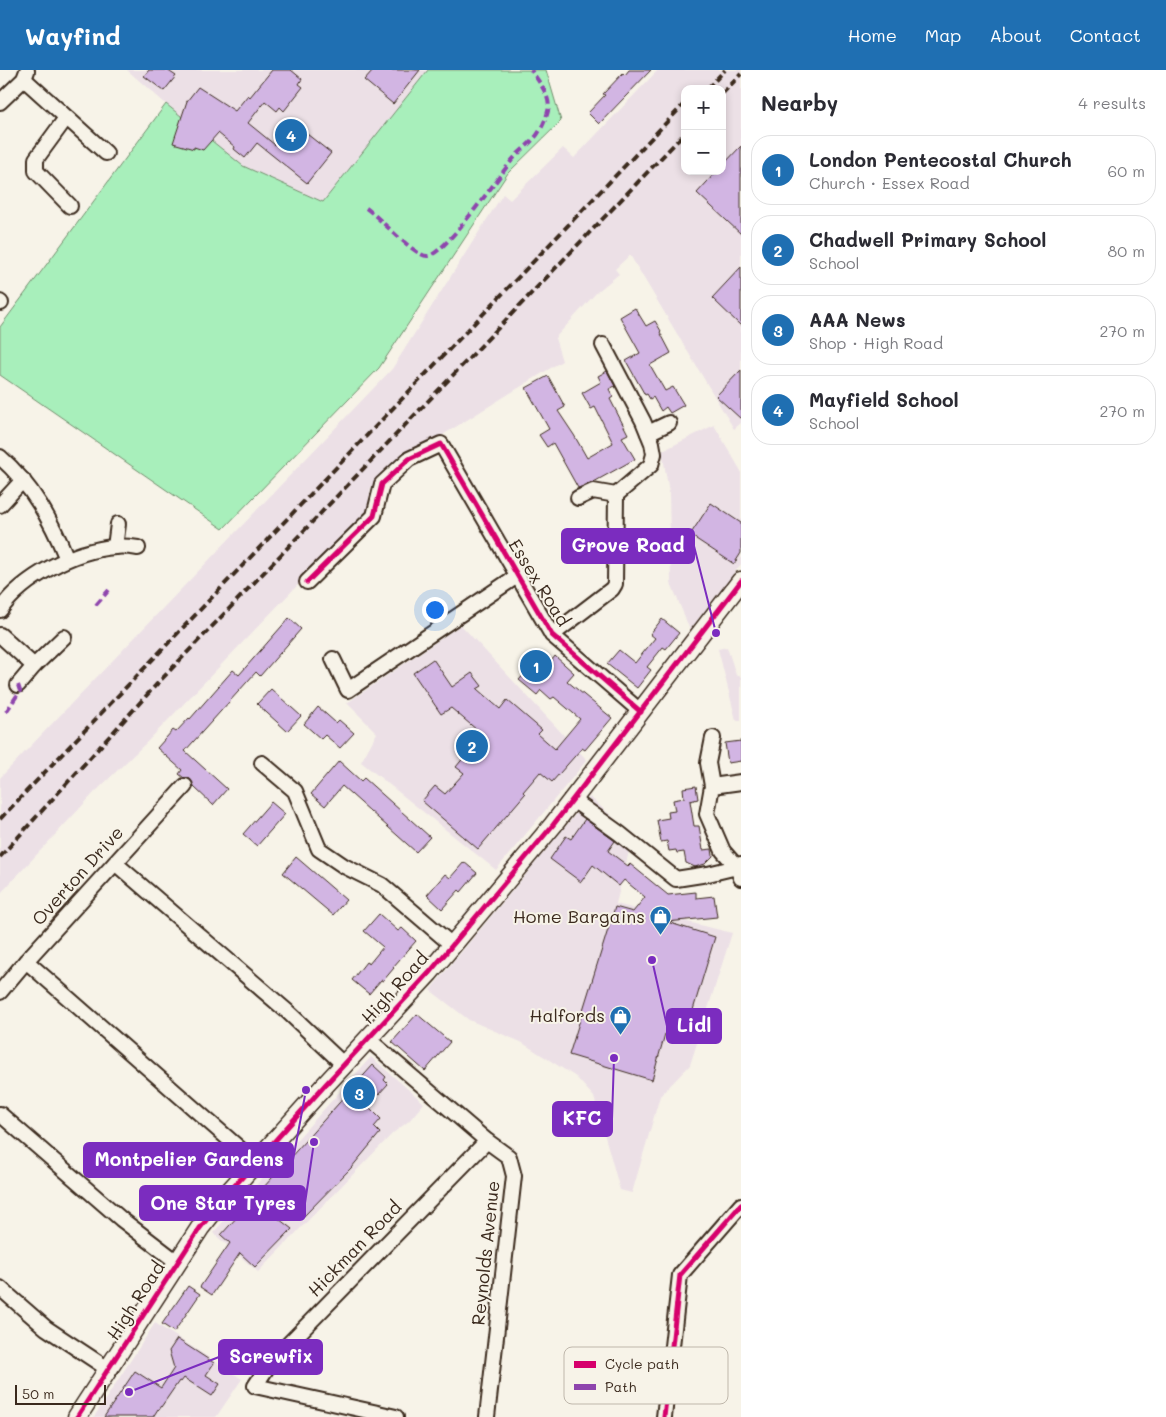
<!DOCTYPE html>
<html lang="en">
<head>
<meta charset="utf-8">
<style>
  body { margin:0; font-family:Mali,sans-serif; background:#f2f2f3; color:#2b2b33 }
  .controls { position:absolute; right:15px; top:15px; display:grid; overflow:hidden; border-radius:10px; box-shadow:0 2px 8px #0003 }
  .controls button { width:45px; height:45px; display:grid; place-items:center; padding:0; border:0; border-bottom:1px solid #e1e1e2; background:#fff; color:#2b2b33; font:25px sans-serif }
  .scale { position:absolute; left:15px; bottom:12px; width:91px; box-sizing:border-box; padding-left:5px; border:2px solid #3b2a1e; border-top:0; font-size:14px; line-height:18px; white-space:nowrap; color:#3b2a1e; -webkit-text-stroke:4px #f7f3e8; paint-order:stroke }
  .you { position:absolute; left:434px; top:539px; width:18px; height:18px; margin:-12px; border:4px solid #fff; border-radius:50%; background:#1a73e8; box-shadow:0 0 0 8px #1a73e833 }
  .badge { display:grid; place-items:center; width:32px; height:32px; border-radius:50%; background:#1f6fb2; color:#fff; font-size:16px; font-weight:700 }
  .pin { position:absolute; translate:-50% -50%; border:2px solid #fff; box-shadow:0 1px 5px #0006 }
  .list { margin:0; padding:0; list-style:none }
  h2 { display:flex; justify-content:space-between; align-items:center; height:65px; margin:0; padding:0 20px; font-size:21px }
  h2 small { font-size:16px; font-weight:400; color:#7c7c81 }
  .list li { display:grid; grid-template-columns:32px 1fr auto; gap:15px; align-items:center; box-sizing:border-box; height:70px; margin:0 10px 10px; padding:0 10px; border:1px solid #e1e1e2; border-radius:20px }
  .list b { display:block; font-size:19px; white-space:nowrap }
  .list p { margin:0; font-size:16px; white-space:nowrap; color:#7c7c81 }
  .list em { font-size:16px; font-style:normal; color:#7c7c81 }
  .map { position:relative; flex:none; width:741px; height:1347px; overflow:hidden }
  header { display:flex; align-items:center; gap:30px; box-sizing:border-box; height:70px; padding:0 25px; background:#1f6fb2; color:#fff }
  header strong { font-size:24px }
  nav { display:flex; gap:28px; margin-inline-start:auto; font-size:18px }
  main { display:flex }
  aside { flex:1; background:#fff }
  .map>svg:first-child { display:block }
  .built { fill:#ece0e6; fill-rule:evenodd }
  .green { fill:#a8efbb; stroke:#728c6c }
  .building { fill:#d2b5e3; stroke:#3b2a1e }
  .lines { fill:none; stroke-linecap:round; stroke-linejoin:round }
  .minor-casing { stroke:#3b2a1e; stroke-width:18 }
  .major-casing { stroke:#3b2a1e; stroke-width:21 }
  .minor { stroke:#f7f3e8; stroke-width:14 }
  .major { stroke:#f7f3e8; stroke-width:18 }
  .rail { stroke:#3b2a1e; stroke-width:4; stroke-dasharray:8 4; stroke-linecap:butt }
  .quiet { stroke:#8e44ad; stroke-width:4; stroke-dasharray:8 4; stroke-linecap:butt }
  .cycleway-casing { stroke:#f7f3e8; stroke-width:8 }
  .cycleway { stroke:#d6006c; stroke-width:5 }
  .labels { text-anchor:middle; stroke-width:4; stroke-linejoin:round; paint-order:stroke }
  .street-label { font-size:18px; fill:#3b2a1e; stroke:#f7f3e8 }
  .poi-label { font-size:18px; fill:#3b2a1e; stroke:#f7f3e8; text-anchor:end }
  .key { fill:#f7f3e8; stroke:#bfb7ab; stroke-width:1 }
  .key-label { font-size:14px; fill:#3b2a1e }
  .leader { fill:none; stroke:#7b2cbf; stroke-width:2 }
  .callout-dot { fill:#7b2cbf; stroke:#f7f3e8; stroke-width:2 }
  .callout { fill:#7b2cbf; stroke:#7b2cbf; stroke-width:2 }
  .callout-label { font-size:19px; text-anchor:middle; font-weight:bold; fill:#fff }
</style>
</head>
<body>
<header>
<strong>Wayfind</strong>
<nav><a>Home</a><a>Map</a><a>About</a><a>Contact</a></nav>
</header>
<main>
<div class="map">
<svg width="741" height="1347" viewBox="0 0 741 1347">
  <rect width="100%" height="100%" fill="#f7f3e8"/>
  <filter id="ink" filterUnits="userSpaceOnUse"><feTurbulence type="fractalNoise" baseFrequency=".02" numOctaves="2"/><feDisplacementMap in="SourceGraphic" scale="10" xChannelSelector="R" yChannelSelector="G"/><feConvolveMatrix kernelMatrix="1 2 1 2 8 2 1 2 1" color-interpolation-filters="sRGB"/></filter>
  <g filter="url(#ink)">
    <g class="built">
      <path d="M127,0H428L323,132L243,96L166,34Z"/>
      <path d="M658,0H741V353L734,359L630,185L615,199L619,204L597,222L555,268L562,291L441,366L402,386L371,417L367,443L147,672L94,723L0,824V708L392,299L503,124L510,130L563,78L574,88ZM685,19H722V101H685Z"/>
      <path d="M714,355L741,401V494L690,560L671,513L669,422L662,381Z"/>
      <path d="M461,555L587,690L496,800L361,692L377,663L347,633Z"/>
      <path d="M727,577L736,605L741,607V650H736L718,579Z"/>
      <path d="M590,727L633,765L616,834L732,863L690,995L660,1026L632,1123L620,1120L594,1027L576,1007L521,972L469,950L430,920Z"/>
      <path d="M371,987L424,1033L409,1051L393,1063L258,1202L213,1163Z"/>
      <path d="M155,1253L242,1309L216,1347H94Z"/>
    </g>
    <path class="green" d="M428,0H546L561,51L508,103L379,298L223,459L0,305V257L166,34L243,96L323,132Z"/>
    <g class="building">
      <path d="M149,0H167L176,6L164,21L144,6Z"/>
      <path d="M272,0H291L302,9L299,14L303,17L284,41L280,37L277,41L265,31L248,53L275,75L293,53L331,83L307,113L257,73L245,88L234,79L235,77L218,63L203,80L194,77V79L173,73L187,31L198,17L235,41L248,25L250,27Z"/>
      <path d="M373,0H420L393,34L364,10Z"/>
      <path d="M629,0H651L599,54L588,43L605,25L603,24L623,3L625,5Z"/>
      <path d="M741,76V164L697,123L717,101H722V96Z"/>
      <path d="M741,197V256L712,228Z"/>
      <path d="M635,238L646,256L655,251L661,261L660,262L671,283L650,295L665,321L673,317L684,335L670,343L666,337L661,341L653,327L650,329L647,324L645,325L626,291L640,283L620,247Z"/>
      <path d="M741,300V349L716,326Z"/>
      <path d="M607,301L615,316L609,319L613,327L610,329L628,364L622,367L635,389L592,413L578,418L553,373L547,377L539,365L549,359L526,318L548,306L565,337L558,341L574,365L587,388L613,373L595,337L591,339L582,323L601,312L598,306Z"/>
      <path d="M711,433L741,453V483L734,494L690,465Z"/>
      <path d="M289,548L301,559L260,606L256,602L185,681L227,719L213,735L194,717L190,709L184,708L179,704L182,700L157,678L173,660L176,662L189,648L190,649L233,600L239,605Z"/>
      <path d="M662,549L679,563L666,579L663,577L647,597L651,600L637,618L607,594L619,580L635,593L655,568L650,564Z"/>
      <path d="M543,583L552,590L555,586L574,603L567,611L612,648L585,680L582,678L552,712L540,702L523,722L525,724L478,779L422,731L435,716L445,724L464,703L456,697L473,676L468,672L477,660L451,638L441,644L413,603L433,589L452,617L472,603L482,616L477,619L500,639L507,630L542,660L538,664L555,679L580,649L554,627L551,629L541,620L537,625L519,610Z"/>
      <path d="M271,619L301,646L287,661L257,634Z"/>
      <path d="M318,637L336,653L339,650L354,663L340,678L325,665L321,669L304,654Z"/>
      <path d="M741,671V691L728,693L725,673Z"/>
      <path d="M339,691L361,711L364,708L430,767L416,782L342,716L325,736L311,724Z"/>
      <path d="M696,716L698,729L690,731L694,756H699L703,780L712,779L713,786L705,794L695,797L686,793L684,782L677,783L676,780L669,781L667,771L661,772L657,750L669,748L668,742L675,741L673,730L684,728L683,718Z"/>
      <path d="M271,732L285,744L257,776L243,764Z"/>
      <path d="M585,749L615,771L608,781L628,796L630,794L668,825L696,822V828L714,826L717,847L667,852L715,867L684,970L665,964L652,1010L569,985L615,837L633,842L645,827L624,810L619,816L593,795L581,812L550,789L566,766L571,769Z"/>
      <path d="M296,787L346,830L333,845L283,803Z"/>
      <path d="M464,792L477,803L461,822L459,820L442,839L427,825L445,804L450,808Z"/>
      <path d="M379,844L398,861L402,858L416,871L393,897L394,898L383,911L381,910L369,924L352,910L366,892L369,894L383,877L364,861Z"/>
      <path d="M417,944L450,972L425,1001L392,972Z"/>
      <path d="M373,995L386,1007L384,1010L388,1014L368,1036L381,1049L374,1057L380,1063L351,1098L304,1146L292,1135L279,1149L292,1159L255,1197L240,1183L212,1225L200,1217L230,1173L221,1165Z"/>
      <path d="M188,1216L200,1224L174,1262L162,1254Z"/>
      <path d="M177,1269L214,1293L206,1305L220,1314L212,1326L184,1308L181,1312L179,1311L159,1340L158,1339L153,1347H104L135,1301L161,1318L174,1298L169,1281Z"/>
    </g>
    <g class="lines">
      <defs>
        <g id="minor">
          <path d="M24,9L106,83"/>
          <path d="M0,32L24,9L27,1"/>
          <path d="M66,48L36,89V101L70,136"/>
          <path d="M0,232L1,233"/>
          <path d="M603,275L643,351L652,373L654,384L651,395L616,425"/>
          <path d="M648,363L669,353"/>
          <path d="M0,387C32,415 51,450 67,489"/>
          <path d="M578,428L593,421L616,425"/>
          <path d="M0,435L23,410"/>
          <path d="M115,477L118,454"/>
          <path d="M307,512L374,446L382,414L409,389L441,374L552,565L641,642"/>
          <path d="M0,540C23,507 75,480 115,477C122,476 131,477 138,478"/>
          <path d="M0,565L34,596"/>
          <path d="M552,565L612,519L615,514L616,425"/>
          <path d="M333,589L348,620L517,506"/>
          <path d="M18,615L34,596L64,567"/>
          <path d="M262,693L295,721L319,779L344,796L382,815L452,875"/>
          <path d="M741,712L712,716L707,744L723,781L737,797L741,808"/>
          <path d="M712,716L708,693L713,668"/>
          <path d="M573,730L619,763L676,809L708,804L737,797L741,794"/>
          <path d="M115,793L288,942L344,995"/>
          <path d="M26,891L256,1093"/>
          <path d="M0,922L26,891L185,716"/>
          <path d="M368,969L487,1071L509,1087L514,1106L487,1347"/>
          <path d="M0,1044L121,1149L177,1192"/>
          <path d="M0,1218L46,1258L108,1299"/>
          <path d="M396,1347L255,1316L270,1293L487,1071"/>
          <path d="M664,1347L680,1205L741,1135"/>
        </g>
        <path id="major" d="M77,1347L200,1158L228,1123L326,1014L429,903L553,755L741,511"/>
      </defs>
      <use href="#minor" class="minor-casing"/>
      <use href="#major" class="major-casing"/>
      <use href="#minor" class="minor"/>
      <use href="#major" class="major"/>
      <g class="rail">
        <path d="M707,19L725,0"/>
        <path d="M722,24L741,4"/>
        <path d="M0,749L685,33"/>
        <path d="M0,787L156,615L685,63"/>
      </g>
      <g class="quiet">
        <path d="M366,138C379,147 416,188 428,186C445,184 499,106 513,89C520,81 530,74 537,65C542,58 546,49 548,41C552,27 538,11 531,0"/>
        <path d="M96,535L109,520"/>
        <path d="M6,642L20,621L18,615"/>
      </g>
      <defs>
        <g id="cycleway">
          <path d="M307,512L374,446L382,414L409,389L441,374L552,565L641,642"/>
          <path d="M77,1347L200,1158L228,1123L326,1014L429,903L553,755L741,511"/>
          <path d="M664,1347L680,1205L741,1135"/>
        </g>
      </defs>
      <use href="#cycleway" class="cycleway-casing"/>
      <use href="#cycleway" class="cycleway"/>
    </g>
  </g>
  <defs>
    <symbol id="shop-pin" viewBox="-11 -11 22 30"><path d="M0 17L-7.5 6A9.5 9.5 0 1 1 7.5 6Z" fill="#1f6fb2" stroke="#f7f3e8"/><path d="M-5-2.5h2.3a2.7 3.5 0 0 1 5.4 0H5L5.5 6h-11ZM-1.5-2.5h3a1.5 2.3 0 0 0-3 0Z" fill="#fff"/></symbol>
  </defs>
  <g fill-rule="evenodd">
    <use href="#shop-pin" x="648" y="834" width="25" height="34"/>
    <use href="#shop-pin" x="608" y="934" width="25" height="34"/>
  </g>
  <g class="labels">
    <g class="street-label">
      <text transform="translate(539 513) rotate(58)" y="6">Essex Road</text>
      <text transform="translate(78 806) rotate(-48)" y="6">Overton Drive</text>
      <text transform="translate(395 918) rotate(-48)" y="6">High Road</text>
      <text transform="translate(355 1179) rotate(-46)" y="6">Hickman Road</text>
      <text transform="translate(486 1183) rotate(-84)" y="6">Reynolds Avenue</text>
      <text transform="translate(136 1231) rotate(-57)" y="6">High Road</text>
    </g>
    <g class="poi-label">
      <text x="645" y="853">Home Bargains</text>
      <text x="605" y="952">Halfords</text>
    </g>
  </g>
  <rect x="564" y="1277" width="164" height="57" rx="8" class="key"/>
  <rect x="574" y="1291" width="22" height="7" fill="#d6006c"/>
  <rect x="574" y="1314" width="22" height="6" fill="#8e44ad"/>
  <g class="key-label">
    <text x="605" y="1299">Cycle path</text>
    <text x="605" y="1322">Path</text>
  </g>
  <path class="leader" d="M716 563L694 476M652 890L667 956M614 988L612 1049M306 1020L293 1090M314 1072L305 1133M129 1322L219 1287"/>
  <g class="callout-dot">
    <circle cx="716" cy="563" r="5"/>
    <circle cx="652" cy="890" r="5"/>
    <circle cx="614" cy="988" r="5"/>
    <circle cx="306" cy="1020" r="5"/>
    <circle cx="314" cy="1072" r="5"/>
    <circle cx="129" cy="1322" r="5"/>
  </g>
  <g class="callout">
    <rect x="562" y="459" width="132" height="34" rx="5"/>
    <rect x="667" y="939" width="54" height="34" rx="5"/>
    <rect x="553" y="1032" width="59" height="34" rx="5"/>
    <rect x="84" y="1073" width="209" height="34" rx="5"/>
    <rect x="140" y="1116" width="165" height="34" rx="5"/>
    <rect x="219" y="1270" width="103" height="34" rx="5"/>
  </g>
  <g class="callout-label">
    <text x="628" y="482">Grove Road</text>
    <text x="694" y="962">Lidl</text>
    <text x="582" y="1055">KFC</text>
    <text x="189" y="1096">Montpelier Gardens</text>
    <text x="223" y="1140">One Star Tyres</text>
    <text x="271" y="1293">Screwfix</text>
  </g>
</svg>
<div class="controls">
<button>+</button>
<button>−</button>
</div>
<div class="scale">50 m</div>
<div class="you"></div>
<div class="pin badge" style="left:536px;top:596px">1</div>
<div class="pin badge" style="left:472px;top:676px">2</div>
<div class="pin badge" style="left:359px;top:1023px">3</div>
<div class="pin badge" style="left:291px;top:65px">4</div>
</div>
<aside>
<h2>Nearby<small>4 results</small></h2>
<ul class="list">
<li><span class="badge">1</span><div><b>London Pentecostal Church</b><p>Church · Essex Road</p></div><em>60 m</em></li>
<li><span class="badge">2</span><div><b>Chadwell Primary School</b><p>School</p></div><em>80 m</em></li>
<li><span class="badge">3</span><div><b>AAA News</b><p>Shop · High Road</p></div><em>270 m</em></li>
<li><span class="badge">4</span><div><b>Mayfield School</b><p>School</p></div><em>270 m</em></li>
</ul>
</aside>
</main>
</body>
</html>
